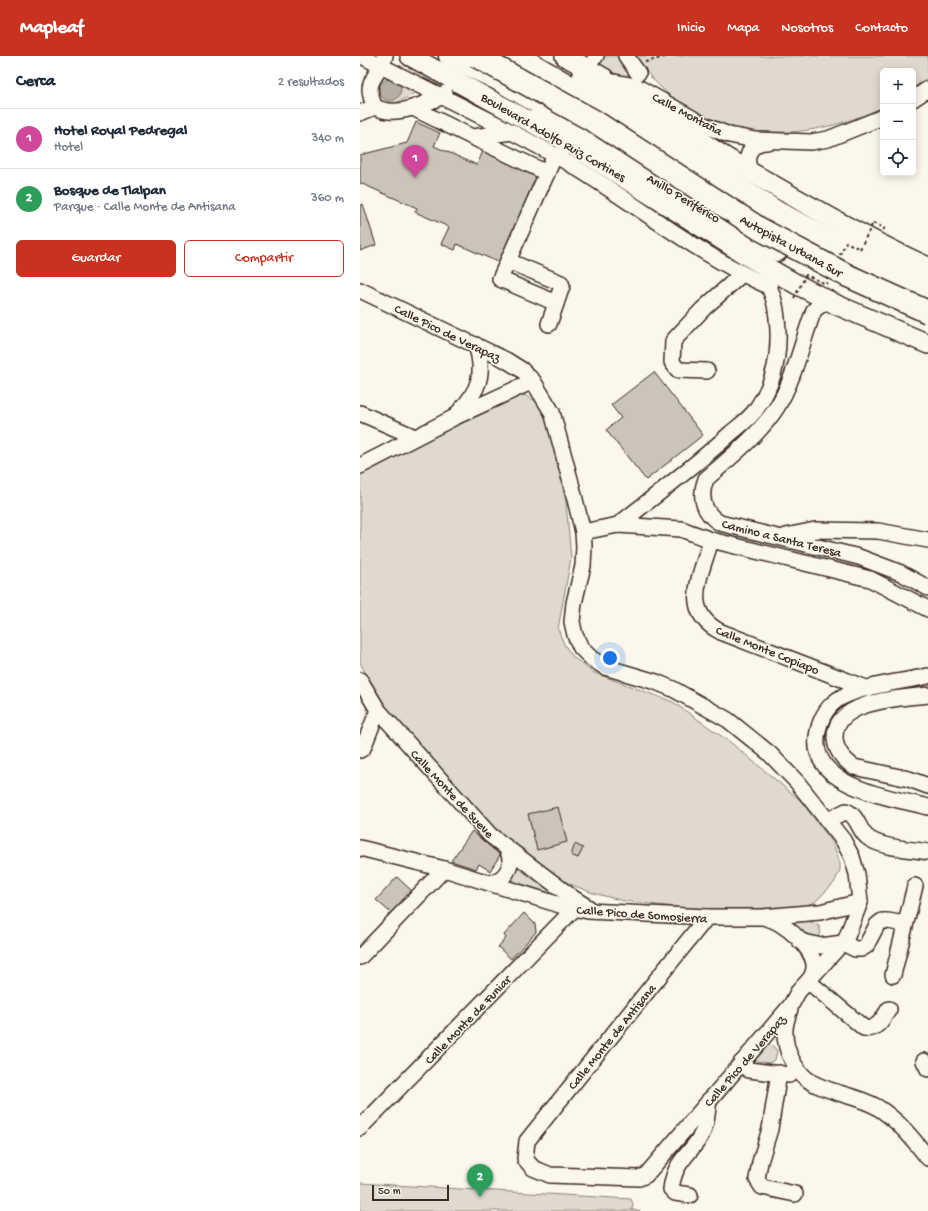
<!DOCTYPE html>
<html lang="es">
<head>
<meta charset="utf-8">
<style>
  body { margin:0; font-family:"Gochi Hand",sans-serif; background:#f6f6f7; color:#1f2937 }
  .controls { position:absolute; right:12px; top:12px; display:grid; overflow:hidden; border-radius:6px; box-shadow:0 2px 10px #0003 }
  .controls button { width:36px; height:36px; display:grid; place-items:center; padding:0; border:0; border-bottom:1px solid #e0e1e3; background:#fff; color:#1f2937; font:20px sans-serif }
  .scale { position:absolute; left:12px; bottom:10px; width:77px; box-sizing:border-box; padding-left:4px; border:2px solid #3b2a1e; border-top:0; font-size:11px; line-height:14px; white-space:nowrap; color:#3b2a1e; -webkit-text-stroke:3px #fbf7ec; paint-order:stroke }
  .you { position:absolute; left:250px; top:602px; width:14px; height:14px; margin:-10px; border:3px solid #fff; border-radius:50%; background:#1a73e8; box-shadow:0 0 0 6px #1a73e833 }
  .badge { display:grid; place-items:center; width:26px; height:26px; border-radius:50%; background:#c8321e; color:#fff; font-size:13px; font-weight:700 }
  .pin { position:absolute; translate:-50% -33px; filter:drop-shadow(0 1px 2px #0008) }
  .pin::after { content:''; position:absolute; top:21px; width:14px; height:12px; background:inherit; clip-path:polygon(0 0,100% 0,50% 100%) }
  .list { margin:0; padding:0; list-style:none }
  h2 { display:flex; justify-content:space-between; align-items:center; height:52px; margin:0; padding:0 16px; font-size:17px }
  h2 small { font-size:13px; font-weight:400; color:#747a83 }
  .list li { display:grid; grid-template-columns:26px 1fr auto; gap:12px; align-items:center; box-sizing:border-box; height:60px; padding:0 16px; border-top:1px solid #e0e1e3 }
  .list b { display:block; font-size:15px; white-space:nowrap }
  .list p { margin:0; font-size:13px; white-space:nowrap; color:#747a83 }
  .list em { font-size:13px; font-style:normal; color:#747a83 }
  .actions { display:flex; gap:8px; padding:12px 16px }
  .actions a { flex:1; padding:9px 0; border:1px solid #c8321e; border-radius:6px; text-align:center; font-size:14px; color:#c8321e }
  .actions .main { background:#c8321e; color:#fff }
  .icon { flex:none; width:22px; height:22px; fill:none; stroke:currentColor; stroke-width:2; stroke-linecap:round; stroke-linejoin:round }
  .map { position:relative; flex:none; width:568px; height:1155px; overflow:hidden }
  header { display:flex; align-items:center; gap:24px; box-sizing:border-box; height:56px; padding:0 20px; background:#c8321e; color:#fff }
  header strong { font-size:19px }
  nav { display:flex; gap:22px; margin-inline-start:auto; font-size:14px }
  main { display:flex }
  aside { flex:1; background:#fff }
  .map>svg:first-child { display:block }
  .green { fill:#dfd9ce; stroke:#8d8276 }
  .water { fill:#b6aea2; stroke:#85796d }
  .building { fill:#ccc4b9; stroke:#3b2a1e }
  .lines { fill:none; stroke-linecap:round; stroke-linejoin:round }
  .minor-casing { stroke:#3b2a1e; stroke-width:18 }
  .major-casing { stroke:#3b2a1e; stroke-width:22 }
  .highway-casing { stroke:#3b2a1e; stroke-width:25 }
  .path { stroke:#3b2a1e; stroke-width:2; stroke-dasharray:3 3; stroke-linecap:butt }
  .minor { stroke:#fbf7ec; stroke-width:15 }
  .major { stroke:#fbf7ec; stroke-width:19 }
  .highway { stroke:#fbf7ec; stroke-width:22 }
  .highway-bridge-casing { stroke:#3b2a1e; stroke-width:25; stroke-linecap:butt }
  .path-bridge { stroke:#3b2a1e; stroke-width:2; stroke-dasharray:3 3; stroke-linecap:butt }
  .highway-bridge { stroke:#fbf7ec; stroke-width:22 }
  .labels { text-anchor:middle; stroke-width:3; stroke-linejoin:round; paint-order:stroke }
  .street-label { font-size:13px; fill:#3b2a1e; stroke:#fbf7ec }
</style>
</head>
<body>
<header>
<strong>Mapleaf</strong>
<nav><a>Inicio</a><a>Mapa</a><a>Nosotros</a><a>Contacto</a></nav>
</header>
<main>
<aside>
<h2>Cerca<small>2 resultados</small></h2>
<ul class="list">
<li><span class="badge" style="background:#d1479c">1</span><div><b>Hotel Royal Pedregal</b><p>Hotel</p></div><em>340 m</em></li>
<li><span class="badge" style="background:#2e9e5b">2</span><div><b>Bosque de Tlalpan</b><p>Parque · Calle Monte de Antisana</p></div><em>360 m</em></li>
</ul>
<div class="actions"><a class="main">Guardar</a><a>Compartir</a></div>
</aside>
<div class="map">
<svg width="568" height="1155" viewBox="0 0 568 1155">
  <rect width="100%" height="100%" fill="#fbf7ec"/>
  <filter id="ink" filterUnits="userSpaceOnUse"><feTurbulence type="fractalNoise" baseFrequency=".025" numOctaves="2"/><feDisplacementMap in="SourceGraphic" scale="8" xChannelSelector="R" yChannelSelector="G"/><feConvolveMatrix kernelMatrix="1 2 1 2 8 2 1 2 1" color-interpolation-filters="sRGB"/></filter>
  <g filter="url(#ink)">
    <g class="green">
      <path d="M245,0H259L273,23L266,25L234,7Z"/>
      <path d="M276,0H568V22L553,32V15H523V51C461,80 389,89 327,52C307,39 288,21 276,0Z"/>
      <path d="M29,19L56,36C49,40 38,48 30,48C18,48 11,32 20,23C22,21 26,20 29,19Z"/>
      <path d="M157,338L164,339L176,345L187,361L206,446L211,502L198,573L204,588L213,601L232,616L313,646L370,686L440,744L473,787L480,807V814L474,827L455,846L438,852L349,855L264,845L233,837L197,823L133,776L49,683L14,636L0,606V416Z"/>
      <path d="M155,806L203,841L147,823Z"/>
      <path d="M428,862L447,864L459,870L461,877L457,881L446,880Z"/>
      <path d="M407,988L413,990L417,995L415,1004L408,1007L392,1004Z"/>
      <path d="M0,1127L271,1143L273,1148L272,1154L280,1155H0Z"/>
    </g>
    <circle class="water" cx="30" cy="34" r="11"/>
    <g class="building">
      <path d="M56,66L80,77L74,90L117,109L123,95L179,120L140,207L97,188L95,194L81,188L89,171L55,156L57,152L0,127V99L47,87Z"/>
      <path d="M3,148L16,189L0,195V149Z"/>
      <path d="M294,316L343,379L286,424L246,374L261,362L251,349Z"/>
      <path d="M198,751L207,786L177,794L168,758Z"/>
      <path d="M112,775L140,799L130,815L119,808L116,813L91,805Z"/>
      <path d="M215,788L223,792L218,802L211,799Z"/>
      <path d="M37,821L52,835L31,857L16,844Z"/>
      <path d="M164,857L175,868L176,876L151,903L138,891L146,882L144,879Z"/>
    </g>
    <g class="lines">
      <defs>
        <g id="minor">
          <path d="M2,0C72,37 144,69 212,109C279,150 339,199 410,231"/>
          <path d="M25,0C18,23 2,24 15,51C36,62 61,49 81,41L85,37"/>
          <path d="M266,0L278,17"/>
          <path d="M235,1L236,0"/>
          <path d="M249,25L276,30L346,70L369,79L395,84L451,86L468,83L523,61"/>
          <path d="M553,43L568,33"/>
          <path d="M53,52L112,81L153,76"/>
          <path d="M0,57L15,51"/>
          <path d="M112,81L187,117"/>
          <path d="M195,99L140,223L196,247"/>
          <path d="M391,116C383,102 390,86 407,86"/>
          <path d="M148,205L201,227L202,230L189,268"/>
          <path d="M0,234L146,304L162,314L173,325L192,356L210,423L223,476L224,490L223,510L214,547L212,566L215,579L221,592L232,603L245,611L296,626L313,633L368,664L409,697L437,726L483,784L492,801L497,818L500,846L486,883L438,936L431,949L286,1119L279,1122L190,1119L173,1112L165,1103L167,1085L347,861"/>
          <path d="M475,248L465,246L454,254C442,285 435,322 417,351C401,377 370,402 346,423C339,441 343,457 360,467L499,501L541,517L568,532"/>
          <path d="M347,315L318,314L312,306L313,285L343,253L382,218"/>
          <path d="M0,357L55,381"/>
          <path d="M98,357C118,336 126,318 116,289"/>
          <path d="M0,410L93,362L173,325"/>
          <path d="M258,469C296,439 335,410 371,377C379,370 391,362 397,352C413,329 419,302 418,275C417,256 415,238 404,223"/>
          <path d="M223,476L258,469L321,473L351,484L510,523L568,553"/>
          <path d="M426,480L455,474L518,475L568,484"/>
          <path d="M351,484C342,518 319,555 361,576L508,633"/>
          <path d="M568,620C542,626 506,629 482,641C469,648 461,661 458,675C445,731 531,741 568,751"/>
          <path d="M0,624L18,654L130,779L213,842L229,852"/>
          <path d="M568,639C541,642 475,644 475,681C475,694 484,704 494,711L549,723L568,730"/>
          <path d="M0,694L3,692L18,654"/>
          <path d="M468,764L486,755C498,760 498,773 507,781C520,792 551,793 568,796"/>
          <path d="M0,792L84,813L203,850L228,855L347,861H402L460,856L500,846"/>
          <path d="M130,827C148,823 156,806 145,790"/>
          <path d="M406,862C423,865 455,893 454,911C454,917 451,921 449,926L504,972C517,975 523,962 529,953"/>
          <path d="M440,885L461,890L483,887L495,893H501L506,890L517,869L522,865H528L545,868"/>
          <path d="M0,901L84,813"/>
          <path d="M533,919L555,830"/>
          <path d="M430,953C428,960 425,967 425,974C424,993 435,1016 451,1026C472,1038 496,1039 517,1051C538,1064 553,1083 568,1102"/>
          <path d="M564,1005L568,1013"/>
          <path d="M381,1007L389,1014L429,1019"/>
          <path d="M419,1017L410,1073L400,1106L397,1123L402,1131L435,1138"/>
          <path d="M0,1072L214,853"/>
          <path d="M330,1139L315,1137L311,1133C315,1106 325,1103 339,1083C347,1071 347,1057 349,1044"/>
        </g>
        <g id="major">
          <path d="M50,0L209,87L389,201L436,228L477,249L568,288"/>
          <path d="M205,0L244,22"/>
          <path d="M324,73C350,93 378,109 406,125C459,156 512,186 568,211"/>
        </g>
        <g id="highway">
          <path d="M90,0L136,22L181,48L317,139L417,194"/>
          <path d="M157,0L305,86L418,157L534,217L568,231"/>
          <path d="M224,20L335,82"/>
          <path d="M179,62L209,87"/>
        </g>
      </defs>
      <use href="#minor" class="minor-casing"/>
      <use href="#major" class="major-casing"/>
      <use href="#highway" class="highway-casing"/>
      <g class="path">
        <path d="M285,6L309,0"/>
        <path d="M513,167L524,172V174"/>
      </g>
      <use href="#minor" class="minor"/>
      <use href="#major" class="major"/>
      <use href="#highway" class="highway"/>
      <defs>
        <path id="highway-bridge" d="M116,0L234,65L400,173L486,219L568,256"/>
      </defs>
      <use href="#highway-bridge" class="highway-bridge-casing"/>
      <g class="path-bridge">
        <path d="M480,199L486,186L500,193L513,167"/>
        <path d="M434,242L446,219L466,228L467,226"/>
      </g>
      <use href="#highway-bridge" class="highway-bridge"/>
    </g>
  </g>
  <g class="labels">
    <g class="street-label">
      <text transform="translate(328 57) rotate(28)" y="5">Calle Montaña</text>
      <text transform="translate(194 80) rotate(30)" y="5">Boulevard Adolfo Ruiz Cortines</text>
      <text transform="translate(324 141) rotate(31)" y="5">Anillo Periférico</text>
      <text transform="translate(432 189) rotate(29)" y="5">Autopista Urbana Sur</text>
      <text transform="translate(88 276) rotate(26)" y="5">Calle Pico de Verapaz</text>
      <text transform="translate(422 481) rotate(14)" y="5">Camino a Santa Teresa</text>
      <text transform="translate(408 593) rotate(22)" y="5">Calle Monte Copiapo</text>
      <text transform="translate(93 737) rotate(47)" y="5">Calle Monte de Sueve</text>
      <text transform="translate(282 857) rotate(4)" y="5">Calle Pico de Somosierra</text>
      <text transform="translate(107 963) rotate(-46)" y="5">Calle Monte de Funiar</text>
      <text transform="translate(251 980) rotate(-51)" y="5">Calle Monte de Antisana</text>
      <text transform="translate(384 1004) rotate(-49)" y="5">Calle Pico de Verapaz</text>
    </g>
  </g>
</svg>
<div class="controls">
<button>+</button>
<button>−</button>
<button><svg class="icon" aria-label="locate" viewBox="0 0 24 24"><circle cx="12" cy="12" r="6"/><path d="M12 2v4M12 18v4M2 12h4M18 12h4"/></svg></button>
</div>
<div class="scale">50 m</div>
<div class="you"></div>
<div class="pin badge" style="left:55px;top:122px;background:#d1479c">1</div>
<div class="pin badge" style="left:120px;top:1141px;background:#2e9e5b">2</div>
</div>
</main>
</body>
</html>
